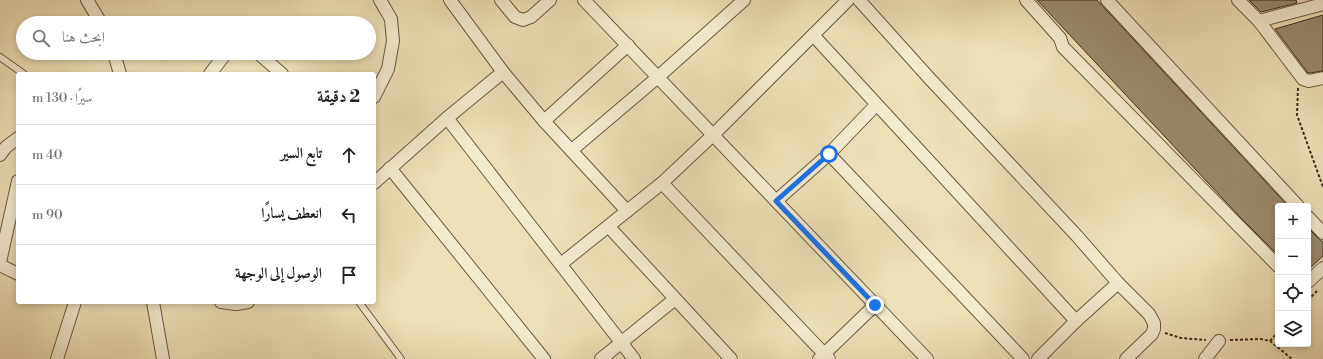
<!DOCTYPE html>
<html lang="ar">
<head>
<meta charset="utf-8">
<style>
  body { margin:0; font-family:"Libre Bodoni",Amiri,serif; background:#f2f2f2; color:#202124; direction:rtl }
  .controls { position:absolute; right:12px; bottom:12px; display:grid; overflow:hidden; border-radius:4px; box-shadow:0 2px 6px #0003 }
  .controls button { width:36px; height:36px; display:grid; place-items:center; padding:0; border:0; border-bottom:1px solid #e0e0e0; background:#fff; color:#202124; font:20px sans-serif }
  .stop { position:absolute; width:12px; height:12px; margin:-9px; border:3px solid #1a73e8; border-radius:50%; background:#fff }
  .stop.end { background:#1a73e8; border-color:#fff; box-shadow:0 1px 4px #0008 }
  .list { margin:0; padding:0; list-style:none }
  h2 { display:flex; justify-content:space-between; align-items:center; height:52px; margin:0; padding:0 16px; font-size:17px }
  h2 small { font-size:13px; font-weight:400; color:#757577 }
  .list li { display:grid; grid-template-columns:26px 1fr auto; gap:12px; align-items:center; box-sizing:border-box; height:60px; padding:0 16px; border-top:1px solid #e0e0e0 }
  .list b { display:block; font-size:15px; white-space:nowrap }
  .list em { font-size:13px; font-style:normal; color:#757577 }
  .icon { flex:none; width:22px; height:22px; fill:none; stroke:currentColor; stroke-width:2; stroke-linecap:round; stroke-linejoin:round }
  .map { position:relative; flex:none; width:1323px; height:359px; overflow:hidden; direction:ltr }
  .search { position:absolute; background:#fff; box-shadow:0 2px 6px #0003; left:16px; top:16px; width:360px; height:44px; display:flex; align-items:center; gap:10px; box-sizing:border-box; padding:0 14px; border-radius:22px; color:#757577; font-size:15px }
  .panel { position:absolute; background:#fff; box-shadow:0 2px 6px #0003; left:16px; top:72px; width:360px; height:232px; border-radius:4px; direction:rtl }
  .map>svg:first-child { display:block }
  .building { fill:#998b6d; stroke:#3f2e1e }
  .lines { fill:none; stroke-linecap:round; stroke-linejoin:round }
  .service-casing { stroke:#6a5a44; stroke-width:8 }
  .minor-casing { stroke:#6a5a44; stroke-width:14 }
  .path { stroke:#3f2e1e; stroke-width:2; stroke-dasharray:3 2; stroke-linecap:butt }
  .service { stroke:#f3ebd0; stroke-width:6 }
  .minor { stroke:#f3ebd0; stroke-width:12 }
  .route { stroke:#1a73e8; stroke-width:5 }
</style>
</head>
<body>
<div class="map">
<svg width="1323" height="359" viewBox="0 0 1323 359">
  <rect width="100%" height="100%" fill="#ede0b6"/>
  <filter id="stains"><feTurbulence type="fractalNoise" baseFrequency=".005" numOctaves="4"/><feColorMatrix values="0 0 0 0 .2 0 0 0 0 .09 0 0 0 0 .02 0 0 0 .5 -.17"/></filter>
  <radialGradient id="worn" r=".72"><stop offset=".6" stop-color="#630" stop-opacity="0"/><stop offset="1" stop-color="#630" stop-opacity=".3"/></radialGradient>
  <g class="building">
    <path d="M1037,0H1097L1288,206H1278V255L1240,217Z"/>
    <path d="M1249,0H1296L1297,3L1261,12Z"/>
    <path d="M1323,15V71L1309,73H1308L1275,29Z"/>
    <path d="M1308,228L1318,238L1323,242V256L1308,270Z"/>
  </g>
  <g class="lines">
    <defs>
      <g id="service">
        <path d="M0,57L24,74"/>
        <path d="M359,302L401,359"/>
      </g>
      <g id="minor">
        <path d="M87,0L101,23"/>
        <path d="M450,0L503,72L544,121L627,211"/>
        <path d="M501,0L515,17L523,20L531,17L550,0"/>
        <path d="M584,0L927,359"/>
        <path d="M859,0L930,79L1077,236L1118,283L1149,314L1154,323V329L1152,334L1126,359"/>
        <path d="M1026,0L1060,38L1063,47L1278,266"/>
        <path d="M1107,0L1298,206"/>
        <path d="M1238,0L1259,21L1303,79L1309,81L1323,78"/>
        <path d="M1259,21L1323,4"/>
        <path d="M813,35L1076,321"/>
        <path d="M114,53L120,74"/>
        <path d="M258,53L282,74"/>
        <path d="M210,74L226,53"/>
        <path d="M374,97L388,69L393,41L391,19L380,0"/>
        <path d="M447,118L634,359"/>
        <path d="M544,121L628,45"/>
        <path d="M572,150L658,77L744,0"/>
        <path d="M829,154L1023,359"/>
        <path d="M0,155L6,147L18,138"/>
        <path d="M390,168L544,359"/>
        <path d="M374,183L447,118L503,72"/>
        <path d="M662,183L829,359"/>
        <path d="M776,201L829,154L876,105"/>
        <path d="M1308,217L1323,233"/>
        <path d="M609,227L731,359"/>
        <path d="M0,262L18,181"/>
        <path d="M561,264L662,183L713,135L848,0"/>
        <path d="M0,265L18,274"/>
        <path d="M1308,282L1323,268"/>
        <path d="M153,302L163,359"/>
        <path d="M221,302L236,304L248,302"/>
        <path d="M57,359L75,302"/>
        <path d="M601,359L675,299"/>
        <path d="M819,359L875,305"/>
        <path d="M1038,359L1076,321L1118,283"/>
        <path d="M1205,359L1219,341"/>
      </g>
    </defs>
    <use href="#service" class="service-casing"/>
    <use href="#minor" class="minor-casing"/>
    <g class="path">
      <path d="M1298,88L1297,115L1323,187"/>
      <path d="M1308,300L1317,291"/>
      <path d="M1165,333L1181,338L1206,340"/>
      <path d="M1230,340L1261,339L1270,341L1292,359"/>
      <path d="M1270,341L1278,332"/>
    </g>
    <use href="#service" class="service"/>
    <use href="#minor" class="minor"/>
  </g>
  <g class="lines">
    <path class="route" d="M829,154L776,201L875,305"/>
  </g>
  <rect width="100%" height="100%" filter="url(#stains)"/>
  <rect width="100%" height="100%" fill="url(#worn)"/>
</svg>
<div class="controls">
<button>+</button>
<button>−</button>
<button><svg class="icon" aria-label="locate" viewBox="0 0 24 24"><circle cx="12" cy="12" r="6"/><path d="M12 2v4M12 18v4M2 12h4M18 12h4"/></svg></button>
<button><svg class="icon" aria-label="layers" viewBox="0 0 24 24"><path d="M12 4l9 5-9 5-9-5zM3 14l9 5 9-5"/></svg></button>
</div>
<div class="stop" style="left:829px;top:154px"></div>
<div class="stop end" style="left:875px;top:305px"></div>
<div class="search"><svg class="icon" aria-label="search" viewBox="0 0 24 24"><circle cx="10" cy="10" r="6"/><path d="M15 15l6 6"/></svg>ابحث هنا</div>
<section class="panel">
<h2>2 دقيقة<small>سيرًا · 130 m</small></h2>
<ul class="list">
<li><svg class="icon" aria-label="ahead" viewBox="0 0 24 24"><path d="M12 20V5M6 11l6-6 6 6"/></svg><div><b>تابع السير</b></div><em>40 m</em></li>
<li><svg class="icon" aria-label="left" viewBox="0 0 24 24"><path d="M17 20v-9H6M10 6l-5 5 5 5"/></svg><div><b>انعطف يسارًا</b></div><em>90 m</em></li>
<li><svg class="icon" aria-label="arrive" viewBox="0 0 24 24"><path d="M6 21V4h12l-3 4 3 4H6"/></svg><div><b>الوصول إلى الوجهة</b></div></li>
</ul>
</section>
</div>
</body>
</html>
